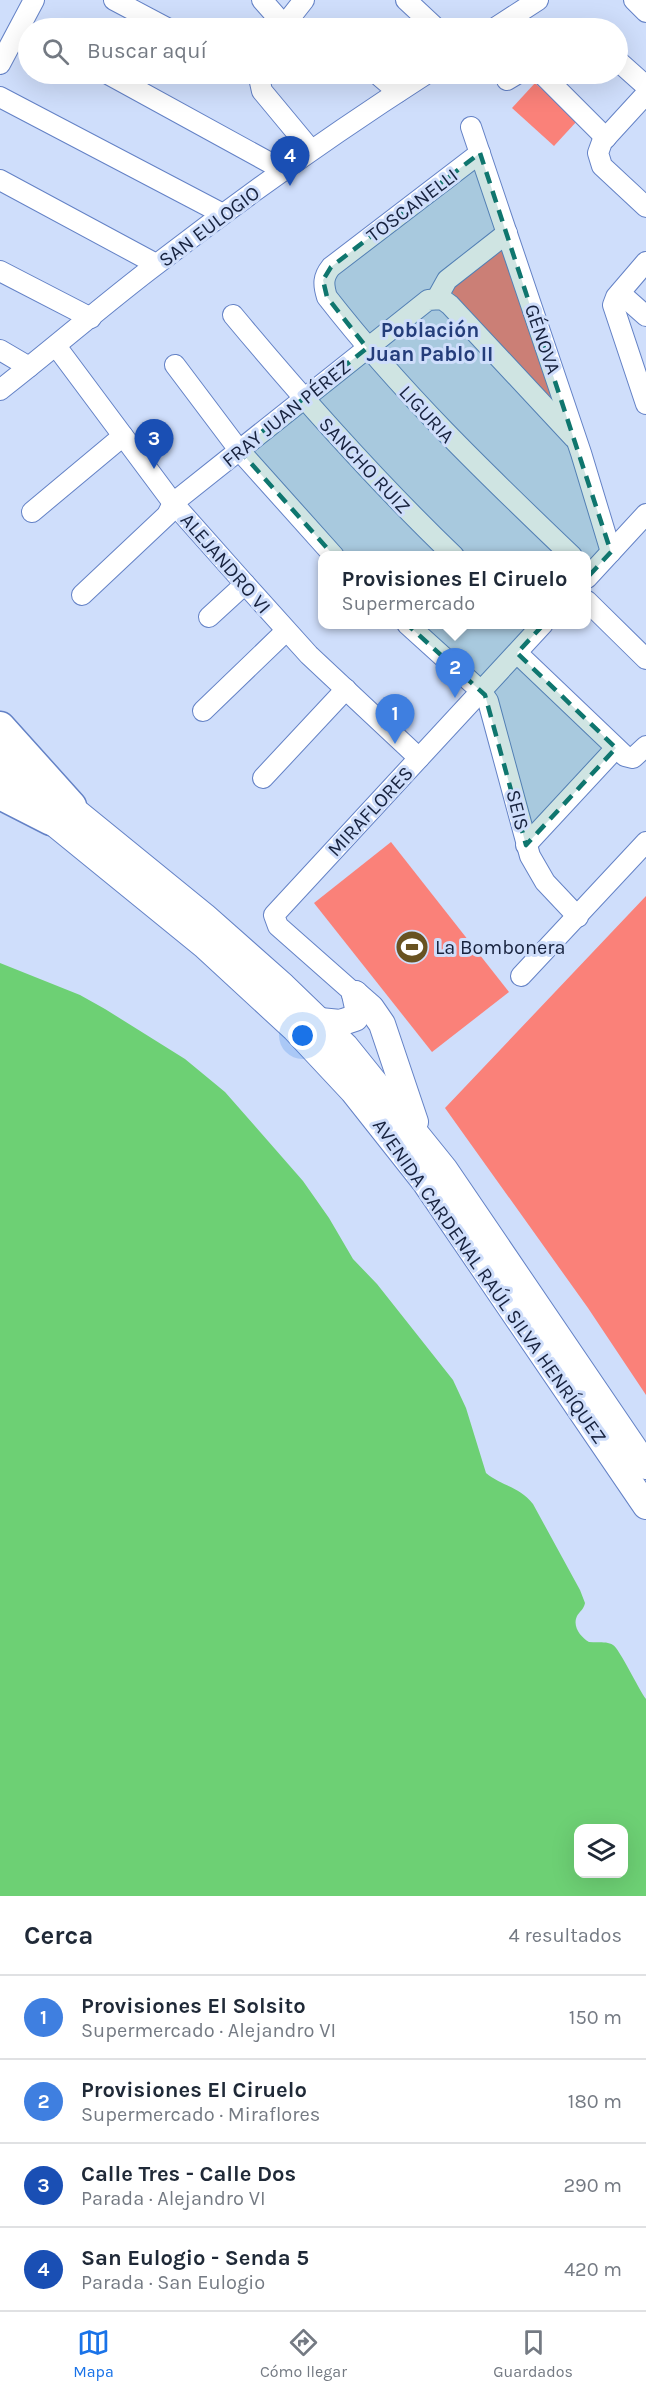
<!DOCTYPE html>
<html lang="es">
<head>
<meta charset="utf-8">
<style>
  body { margin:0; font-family:Karla,sans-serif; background:#f6f6f7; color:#1f2937 }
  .controls { position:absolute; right:18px; bottom:18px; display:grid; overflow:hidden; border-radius:12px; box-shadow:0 6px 24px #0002 }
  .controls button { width:54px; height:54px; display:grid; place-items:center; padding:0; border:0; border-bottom:2px solid #e0e1e3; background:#fff; color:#1f2937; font:30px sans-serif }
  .you { position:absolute; left:303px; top:1036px; width:21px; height:21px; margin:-15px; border:4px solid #fff; border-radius:50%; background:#1a73e8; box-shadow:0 0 0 9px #1a73e833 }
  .badge { display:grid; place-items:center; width:39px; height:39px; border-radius:50%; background:#1a73e8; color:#fff; font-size:20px; font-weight:700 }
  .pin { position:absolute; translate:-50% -50px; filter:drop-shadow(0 2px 3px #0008) }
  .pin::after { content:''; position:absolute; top:32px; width:21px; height:18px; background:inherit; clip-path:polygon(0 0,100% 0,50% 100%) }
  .popup { position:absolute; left:318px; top:551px; width:273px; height:78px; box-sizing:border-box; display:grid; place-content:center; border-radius:12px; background:#fff; filter:drop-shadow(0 2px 4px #0005); font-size:20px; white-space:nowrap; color:#747a83 }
  .popup b { font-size:22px; color:#1f2937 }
  .popup::after { content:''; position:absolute; left:50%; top:100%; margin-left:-12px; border:12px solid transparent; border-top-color:#fff }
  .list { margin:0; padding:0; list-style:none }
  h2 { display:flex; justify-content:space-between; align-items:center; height:78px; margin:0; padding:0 24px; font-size:26px }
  h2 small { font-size:20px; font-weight:400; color:#747a83 }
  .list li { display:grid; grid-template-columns:39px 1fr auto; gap:18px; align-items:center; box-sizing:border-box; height:84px; padding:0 24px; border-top:2px solid #e0e1e3 }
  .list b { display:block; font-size:22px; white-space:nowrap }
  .list p { margin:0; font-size:20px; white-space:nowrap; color:#747a83 }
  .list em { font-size:20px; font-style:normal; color:#747a83 }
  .icon { flex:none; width:33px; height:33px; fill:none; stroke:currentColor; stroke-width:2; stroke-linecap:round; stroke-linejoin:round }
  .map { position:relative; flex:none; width:646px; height:1896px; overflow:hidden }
  .search { position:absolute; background:#fff; box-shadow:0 6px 24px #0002; left:18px; right:18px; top:18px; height:66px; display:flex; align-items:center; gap:15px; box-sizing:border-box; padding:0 21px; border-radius:33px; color:#747a83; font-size:22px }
  .sheet { height:414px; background:#fff }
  nav { display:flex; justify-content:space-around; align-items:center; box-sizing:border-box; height:84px; border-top:2px solid #e0e1e3; background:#fff; font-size:16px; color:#747a83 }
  nav a { display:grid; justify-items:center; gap:3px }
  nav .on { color:#1a73e8 }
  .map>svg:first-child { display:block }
  .green { fill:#fa8179 }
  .water { fill:#6dd074; fill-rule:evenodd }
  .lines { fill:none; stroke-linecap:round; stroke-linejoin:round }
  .minor-casing { stroke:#6482c6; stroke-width:22 }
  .major-casing { stroke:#6482c6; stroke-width:28 }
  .highway-casing { stroke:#6482c6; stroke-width:33 }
  .minor { stroke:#fff; stroke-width:20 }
  .major { stroke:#fff; stroke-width:26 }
  .highway { stroke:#fff; stroke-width:30 }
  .marked { fill:#0f766e; fill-opacity:0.2; stroke:#0f766e; stroke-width:4.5; stroke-dasharray:12 8; stroke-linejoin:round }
  .labels { text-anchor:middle; stroke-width:6; stroke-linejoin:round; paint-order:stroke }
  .street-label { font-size:20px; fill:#17223e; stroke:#cfdefb }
  .poi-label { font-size:20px; fill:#17223e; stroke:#cfdefb; text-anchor:start }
  .neighbourhood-label { font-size:21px; font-weight:bold; fill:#243d7a; stroke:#cfdefb }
</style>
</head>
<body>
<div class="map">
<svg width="646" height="1896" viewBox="0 0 646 1896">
  <rect width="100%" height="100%" fill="#cfdefb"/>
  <g class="green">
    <path d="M535,83L577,121L554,146L512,108Z"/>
    <path d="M504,242L558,409L449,289Z"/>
    <path d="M391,842L509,992L432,1052L314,903Z"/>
    <path d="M646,896V1395L588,1308L445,1108Z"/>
  </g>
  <path class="water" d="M0,963L80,995L105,1009L185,1059L225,1092L303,1181L329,1218L353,1259L377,1284L453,1380L466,1408L486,1473C503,1487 519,1486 533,1504L580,1590L585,1603C584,1609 580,1611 577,1616C572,1627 581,1637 589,1642C597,1643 607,1641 613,1645C619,1648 639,1690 646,1699V1896H0ZM578,1828H624V1874H578Z"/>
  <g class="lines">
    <defs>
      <g id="minor">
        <path d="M114,0L167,28"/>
        <path d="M262,0L277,17L282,28"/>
        <path d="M406,0L436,28"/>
        <path d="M634,0L646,12"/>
        <path d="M282,28L304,0"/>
        <path d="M495,28L538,0"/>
        <path d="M618,61L646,86"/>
        <path d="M0,64L34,0"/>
        <path d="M108,74L283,170"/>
        <path d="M262,74L260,82L262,91L311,150"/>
        <path d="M377,74L398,92"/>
        <path d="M542,74L606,138"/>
        <path d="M507,80L517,74"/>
        <path d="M646,94L602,142L598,153L602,166L646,207"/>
        <path d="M0,97L223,214"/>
        <path d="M471,127L581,453L611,552"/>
        <path d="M480,153L331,267C323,277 323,284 327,297C401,392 485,473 572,556"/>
        <path d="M0,180L156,264"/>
        <path d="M646,262L616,297L613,305L646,404"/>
        <path d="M0,271L91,318"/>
        <path d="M620,293L646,316"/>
        <path d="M437,298L447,280L507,233"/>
        <path d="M233,315C303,399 375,480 454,556"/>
        <path d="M56,346L173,503L245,584L309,655L419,758"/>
        <path d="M0,350L29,367"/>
        <path d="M175,365L239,450L334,556"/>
        <path d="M0,390C53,349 104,304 157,264C244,197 334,133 426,74"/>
        <path d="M32,512L123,436"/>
        <path d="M587,578L646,514"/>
        <path d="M82,595L167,515L173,503L428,300L442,299L450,305L574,438"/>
        <path d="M587,601L646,659"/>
        <path d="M209,617L245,584"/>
        <path d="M407,624L481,691L488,701L530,856L545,882L578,917"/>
        <path d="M517,653L625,756L633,758L646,746"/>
        <path d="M203,711L286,631"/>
        <path d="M263,778L346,689"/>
        <path d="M526,845L616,748"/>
        <path d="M521,976L646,842"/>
        <path d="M355,994L278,926L274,915L543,624"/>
      </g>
      <g id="major">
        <path d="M0,750L204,916L283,986L345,1046L445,1170L646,1466"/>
        <path d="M0,779L205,946L295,1029L353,1091L425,1182L646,1506"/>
        <path d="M355,994L371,1008L382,1024L415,1122"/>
        <path d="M320,1021L340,1023L355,1018L358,1008L355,994"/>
      </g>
      <g id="highway">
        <path d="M0,727L71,806"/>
        <path d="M0,794L51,820"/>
      </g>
    </defs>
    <use href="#minor" class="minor-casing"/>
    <use href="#major" class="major-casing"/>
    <use href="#highway" class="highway-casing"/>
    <use href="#minor" class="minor"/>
    <use href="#major" class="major"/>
    <use href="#highway" class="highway"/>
  </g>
  <path class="marked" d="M480,153L611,552L517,653L616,748L526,845L485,695L345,568L239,450L367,348L327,297L323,280L331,267Z"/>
  <defs>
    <symbol id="stadium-disc" viewBox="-11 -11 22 22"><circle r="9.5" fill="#685221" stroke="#cfdefb"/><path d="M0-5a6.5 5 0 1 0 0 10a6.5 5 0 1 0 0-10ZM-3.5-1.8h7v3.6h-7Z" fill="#fff"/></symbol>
  </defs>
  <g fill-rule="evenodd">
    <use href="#stadium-disc" x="393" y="928" width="38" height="38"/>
  </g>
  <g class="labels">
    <g class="street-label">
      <text transform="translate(412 205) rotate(-37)" y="7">TOSCANELLI</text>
      <text transform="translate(209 226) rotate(-37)" y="7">SAN EULOGIO</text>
      <text transform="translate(543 339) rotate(71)" y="7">GÉNOVA</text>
      <text transform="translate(286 413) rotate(-39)" y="7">FRAY JUAN PÉREZ</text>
      <text transform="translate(427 414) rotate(47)" y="7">LIGURIA</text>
      <text transform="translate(365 465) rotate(47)" y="7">SANCHO RUIZ</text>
      <text transform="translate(226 563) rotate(49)" y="7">ALEJANDRO VI</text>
      <text transform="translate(518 810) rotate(76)" y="7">SEIS</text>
      <text transform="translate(370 811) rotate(-47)" y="7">MIRAFLORES</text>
      <text transform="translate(490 1281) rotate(55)" y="7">AVENIDA CARDENAL RAÚL SILVA HENRÍQUEZ</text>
    </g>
    <g class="poi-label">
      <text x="435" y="954">La Bombonera</text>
    </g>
    <g class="neighbourhood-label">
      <text x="430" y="337">Población<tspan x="430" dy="24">Juan Pablo II</tspan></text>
    </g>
  </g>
</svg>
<div class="controls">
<button><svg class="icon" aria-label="layers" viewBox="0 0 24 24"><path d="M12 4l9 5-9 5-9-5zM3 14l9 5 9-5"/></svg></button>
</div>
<div class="you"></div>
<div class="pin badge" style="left:395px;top:744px;background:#3f7fe0">1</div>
<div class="pin badge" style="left:455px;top:698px;background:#3f7fe0">2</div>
<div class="popup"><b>Provisiones El Ciruelo</b>Supermercado</div>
<div class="pin badge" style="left:154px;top:469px;background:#1a4fb4">3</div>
<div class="pin badge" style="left:290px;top:186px;background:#1a4fb4">4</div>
<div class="search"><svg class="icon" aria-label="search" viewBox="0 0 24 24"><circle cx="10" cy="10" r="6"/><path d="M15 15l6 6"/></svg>Buscar aquí</div>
</div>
<section class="sheet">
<h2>Cerca<small>4 resultados</small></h2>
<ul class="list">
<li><span class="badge" style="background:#3f7fe0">1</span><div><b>Provisiones El Solsito</b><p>Supermercado · Alejandro VI</p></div><em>150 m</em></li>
<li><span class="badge" style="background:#3f7fe0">2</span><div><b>Provisiones El Ciruelo</b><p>Supermercado · Miraflores</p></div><em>180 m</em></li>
<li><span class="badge" style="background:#1a4fb4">3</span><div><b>Calle Tres - Calle Dos</b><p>Parada · Alejandro VI</p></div><em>290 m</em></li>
<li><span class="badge" style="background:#1a4fb4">4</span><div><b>San Eulogio - Senda 5</b><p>Parada · San Eulogio</p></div><em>420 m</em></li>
</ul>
</section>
<nav>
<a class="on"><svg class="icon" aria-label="map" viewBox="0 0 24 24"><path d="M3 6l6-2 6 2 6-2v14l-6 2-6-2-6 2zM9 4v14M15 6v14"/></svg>Mapa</a>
<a><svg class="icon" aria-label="directions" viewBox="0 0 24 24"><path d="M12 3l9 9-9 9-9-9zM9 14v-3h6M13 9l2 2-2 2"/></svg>Cómo llegar</a>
<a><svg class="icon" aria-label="saved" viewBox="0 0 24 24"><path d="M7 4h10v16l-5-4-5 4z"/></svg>Guardados</a>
</nav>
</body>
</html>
